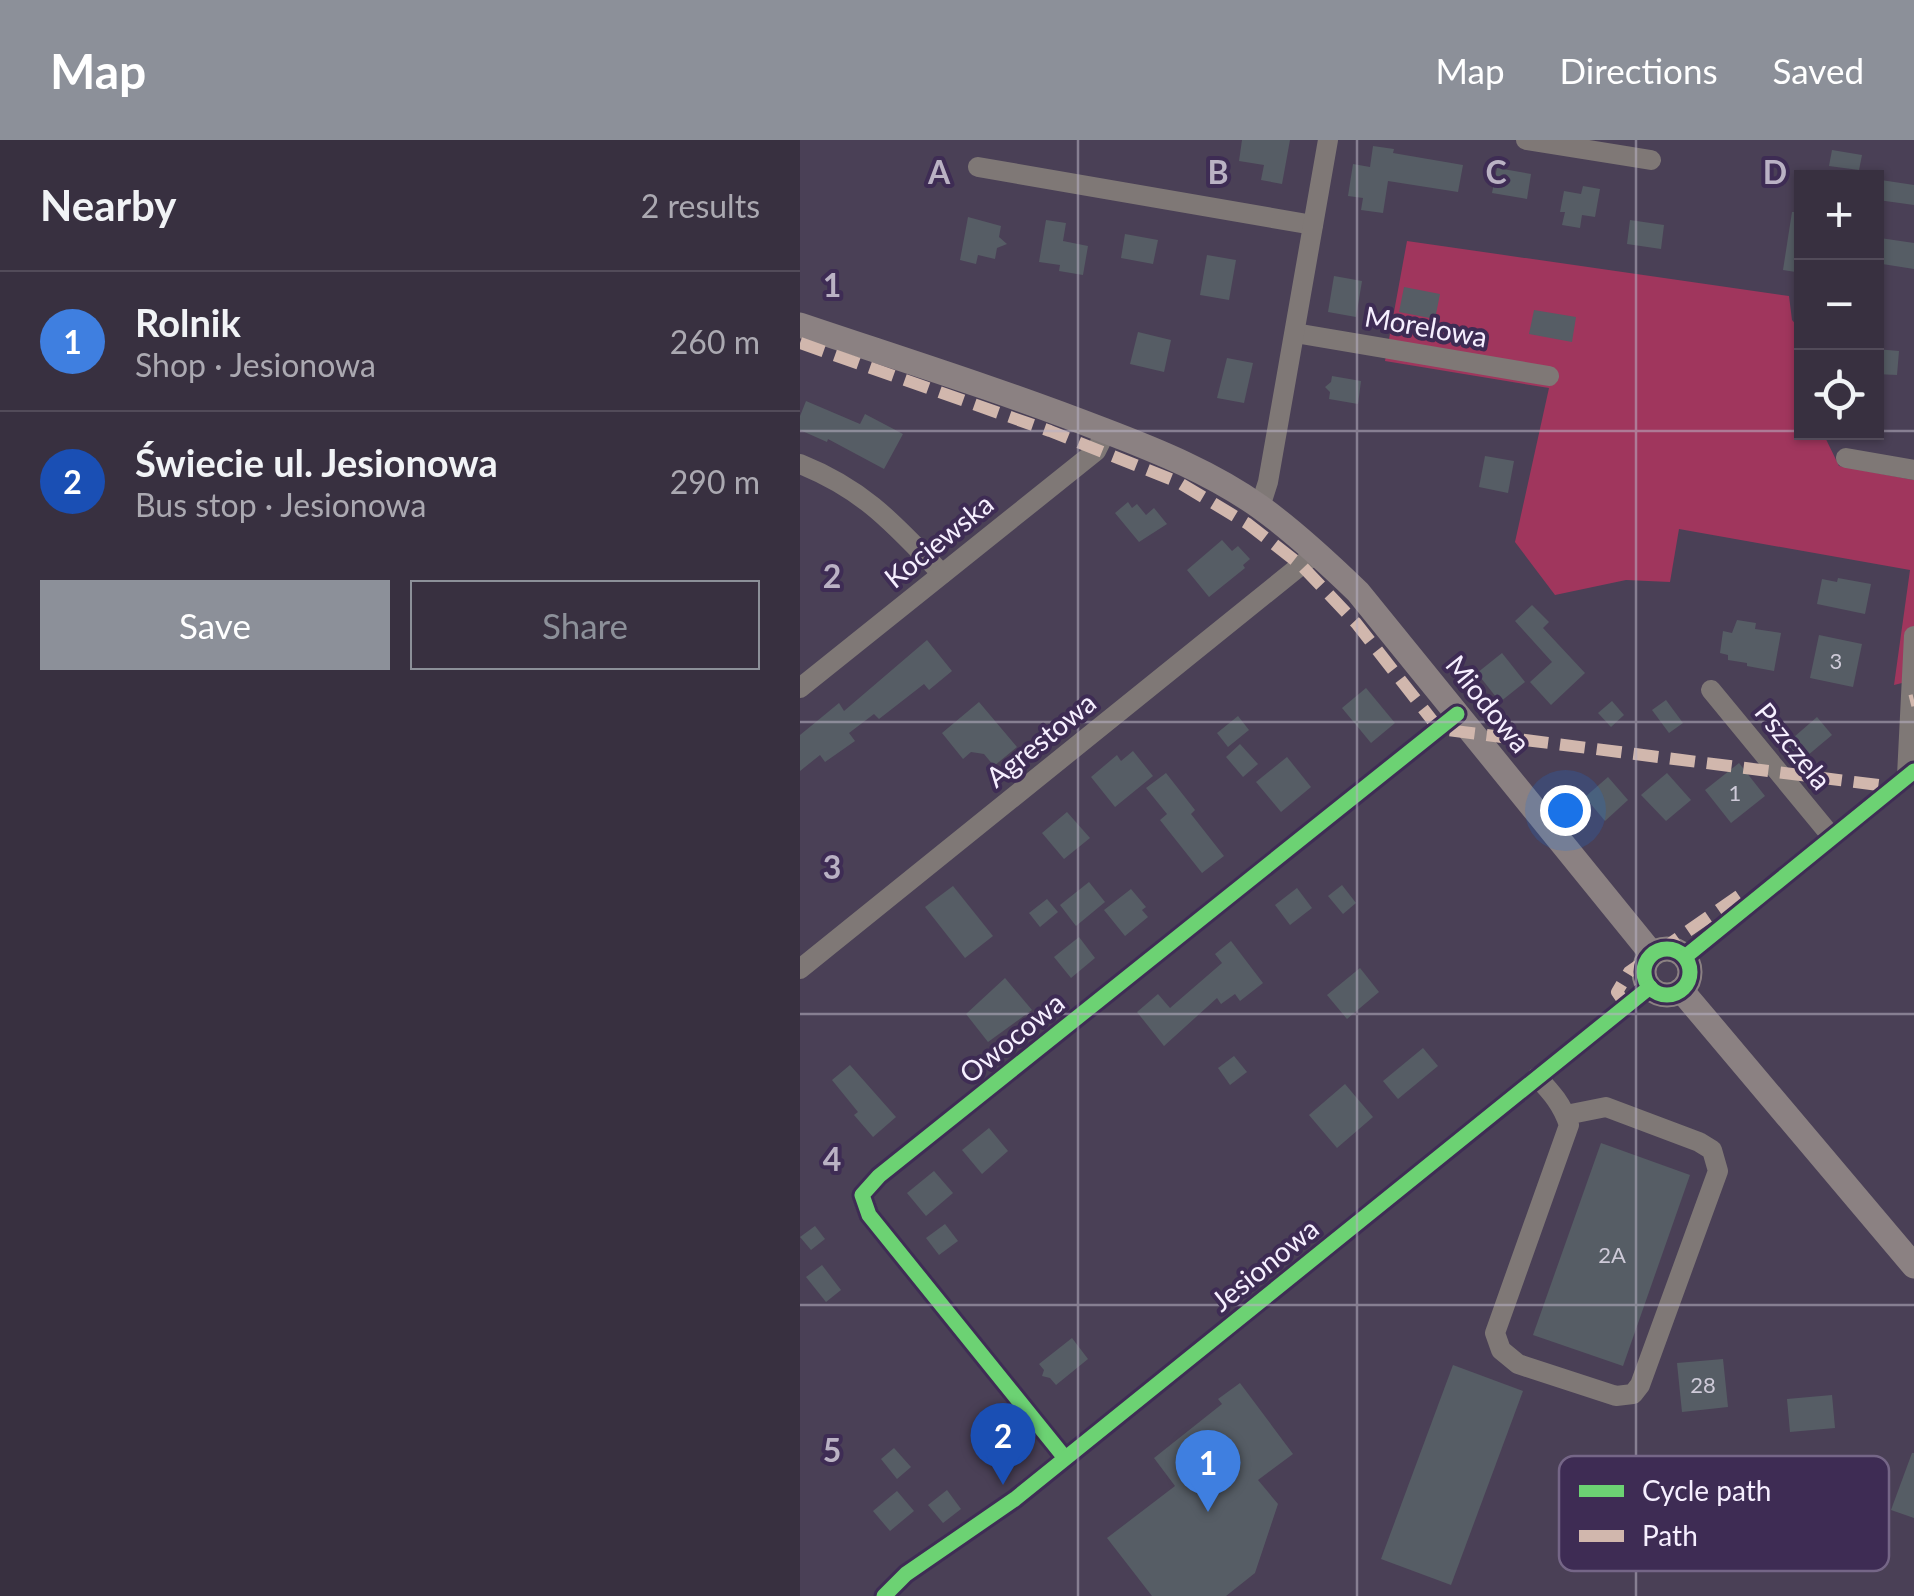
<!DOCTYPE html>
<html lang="en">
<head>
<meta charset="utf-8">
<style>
  body { margin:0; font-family:Lato,sans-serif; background:#3f3847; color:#f1f3f6 }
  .controls { position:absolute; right:30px; top:30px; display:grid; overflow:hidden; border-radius:0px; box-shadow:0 2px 8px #0004 }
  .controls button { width:90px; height:90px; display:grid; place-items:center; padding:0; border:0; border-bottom:2px solid #524b59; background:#383040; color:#f1f3f6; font:50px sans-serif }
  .you { position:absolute; left:765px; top:670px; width:35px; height:35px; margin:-25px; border:8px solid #fff; border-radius:50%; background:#1a73e8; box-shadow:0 0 0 15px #1a73e833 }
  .badge { display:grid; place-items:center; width:65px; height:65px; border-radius:50%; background:#8c9099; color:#fff; font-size:32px; font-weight:700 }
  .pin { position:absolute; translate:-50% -82px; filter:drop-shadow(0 2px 5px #0008) }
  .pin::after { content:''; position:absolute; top:52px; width:35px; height:30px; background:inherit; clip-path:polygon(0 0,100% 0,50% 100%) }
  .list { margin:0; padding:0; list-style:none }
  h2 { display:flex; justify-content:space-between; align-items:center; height:130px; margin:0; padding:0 40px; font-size:42px }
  h2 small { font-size:32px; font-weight:400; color:#aba9b1 }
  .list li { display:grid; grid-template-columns:65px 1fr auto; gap:30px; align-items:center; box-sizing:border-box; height:140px; padding:0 40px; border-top:2px solid #524b59 }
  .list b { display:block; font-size:38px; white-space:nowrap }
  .list p { margin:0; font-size:32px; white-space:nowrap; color:#aba9b1 }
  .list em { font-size:32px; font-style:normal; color:#aba9b1 }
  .actions { display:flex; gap:20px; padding:30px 40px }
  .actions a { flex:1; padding:22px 0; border:2px solid #8c9099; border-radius:0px; text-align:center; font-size:35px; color:#8c9099 }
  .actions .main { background:#8c9099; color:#fff }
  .icon { flex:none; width:55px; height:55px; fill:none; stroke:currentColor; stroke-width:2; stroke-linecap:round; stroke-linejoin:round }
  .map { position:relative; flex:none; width:1114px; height:1456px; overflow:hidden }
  header { display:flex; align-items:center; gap:60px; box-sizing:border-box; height:140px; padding:0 50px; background:#8c9099; color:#fff }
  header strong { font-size:48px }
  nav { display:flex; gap:55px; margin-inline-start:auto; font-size:35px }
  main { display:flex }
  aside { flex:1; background:#383040 }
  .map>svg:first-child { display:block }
  .green { fill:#a0365d }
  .building { fill:#565d65 }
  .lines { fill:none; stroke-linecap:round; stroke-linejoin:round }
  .minor { stroke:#7f7876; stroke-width:20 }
  .major { stroke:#8b8182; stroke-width:25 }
  .quiet { stroke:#d1b7ad; stroke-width:12; stroke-dasharray:25 12; stroke-linecap:butt }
  .cycleway-casing { stroke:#3e2c54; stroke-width:21 }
  .cycleway { stroke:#6cd273; stroke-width:15 }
  .grid { fill:none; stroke:#bab2c4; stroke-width:2.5; stroke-opacity:0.55 }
  .labels { text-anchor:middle; stroke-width:8; stroke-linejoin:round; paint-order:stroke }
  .number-label { font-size:22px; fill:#cecad8 }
  .street-label { font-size:28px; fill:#f6efff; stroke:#3e2c54 }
  .key { fill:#3e2c54; stroke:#756687; stroke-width:2.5 }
  .key-label { font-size:28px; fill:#f6efff }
  .grid-label { font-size:32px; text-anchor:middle; font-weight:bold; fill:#bab2c4; stroke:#3e2c54; stroke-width:8; stroke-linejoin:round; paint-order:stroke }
</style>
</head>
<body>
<header>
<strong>Map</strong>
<nav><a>Map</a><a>Directions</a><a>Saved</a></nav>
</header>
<main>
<aside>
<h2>Nearby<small>2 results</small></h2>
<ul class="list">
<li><span class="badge" style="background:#3f7fe0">1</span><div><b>Rolnik</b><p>Shop · Jesionowa</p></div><em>260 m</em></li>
<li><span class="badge" style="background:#1a4fb4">2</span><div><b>Świecie ul. Jesionowa</b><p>Bus stop · Jesionowa</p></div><em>290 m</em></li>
</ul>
<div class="actions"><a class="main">Save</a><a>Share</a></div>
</aside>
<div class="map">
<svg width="1114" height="1456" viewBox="0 0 1114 1456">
  <rect width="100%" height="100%" fill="#4a4056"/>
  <path class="green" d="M607,101L989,156L992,180L1001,190L1002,292L1023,293L1039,326L1114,340V540L1094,545L1110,430L879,389L870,442L826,440L755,455L715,402L749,248L585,221Z"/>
  <g class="building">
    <path d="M442,0H490L482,44L461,40L464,25L439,21Z"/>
    <path d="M573,6L594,9L593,13L663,25L658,52L588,41L583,73L561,70L563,58L548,56L553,24L570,27Z"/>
    <path d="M1032,10L1062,15L1059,30L1029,26Z"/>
    <path d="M697,28L731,34L727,59L692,53Z"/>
    <path d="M1081,40L1114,45V65L1078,60Z"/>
    <path d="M783,46L800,49L795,77L782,75L780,88L762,85L765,72H760L764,51L781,54Z"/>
    <path d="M992,72H1002V133L983,130Z"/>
    <path d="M168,77L201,86L199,97L207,104L197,108L195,119L178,115L176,124L160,120Z"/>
    <path d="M246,80L266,83L263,101L288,106L283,135L259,131L260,125L239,122Z"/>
    <path d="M830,80L864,85L861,109L827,104Z"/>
    <path d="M325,94L358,100L353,124L321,118Z"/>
    <path d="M1080,98L1114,103V129L1076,123Z"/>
    <path d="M407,115L436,120L429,160L400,155Z"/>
    <path d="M534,136L562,141L556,177L528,172Z"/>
    <path d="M604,147L640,154L635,179L599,172Z"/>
    <path d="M734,170L776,177L772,202L729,194Z"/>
    <path d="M338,192L371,200L364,232L330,224Z"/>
    <path d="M1076,209L1099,211L1097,235L1076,234Z"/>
    <path d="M427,218L453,223L444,263L417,258Z"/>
    <path d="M532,236L561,241L558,264L529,259L530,252L525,247L531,242Z"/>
    <path d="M6,261L60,284L65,274L103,294L84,329L28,299L27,302L0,290V276Z"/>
    <path d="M685,316L714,321L708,353L679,347Z"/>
    <path d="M328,362L332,368L337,364L346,375L354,368L367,384L339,402L315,373Z"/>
    <path d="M422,400L432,411L438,406L450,419L443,425L445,428L409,457L387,430Z"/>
    <path d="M1038,438L1071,444L1065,474L1017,464L1022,439L1037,442Z"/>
    <path d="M732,465L749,482L743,488L785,533L751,565L730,542L752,522L715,481Z"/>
    <path d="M937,480L956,483L955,489L981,493L974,531L947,526V523L928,520V515L920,513L923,491L932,493Z"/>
    <path d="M1019,495L1062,504L1053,547L1010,538Z"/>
    <path d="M127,500L152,531L129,550L124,544L79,579L74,574L49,593L55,601L25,622L20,615L0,631V595L39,563L44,571Z"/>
    <path d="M702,513L725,542L700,562L677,533Z"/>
    <path d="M566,548L595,583L571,603L542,568Z"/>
    <path d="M866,560L883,583L869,593L852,570Z"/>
    <path d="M812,561L824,575L811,587L798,573Z"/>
    <path d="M179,562L217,607L194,626L184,614L171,612L163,619L142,593Z"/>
    <path d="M438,576L449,590L428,607L417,593Z"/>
    <path d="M1017,577L1032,595L1001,621L986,604Z"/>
    <path d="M440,604L458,624L443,637L426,617Z"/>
    <path d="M333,611L353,636L315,667L291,637L317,615L321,621Z"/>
    <path d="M487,617L511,647L481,672L456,642Z"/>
    <path d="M939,623L965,656L931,683L905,650Z"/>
    <path d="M366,633L395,670L391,674L424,716L402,733L360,680L367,674L346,648Z"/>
    <path d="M867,633L891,660L866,681L841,655Z"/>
    <path d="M808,637L828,660L805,681L785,657Z"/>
    <path d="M267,672L290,698L264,719L242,693Z"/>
    <path d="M289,742L305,762L276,786L260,765Z"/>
    <path d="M542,745L556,763L543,774L528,756Z"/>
    <path d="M153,746L193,796L165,818L125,767Z"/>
    <path d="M497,748L512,768L490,785L475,765Z"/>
    <path d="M331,749L346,767L342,770L348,777L325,796L304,770Z"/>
    <path d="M247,759L258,772L240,787L229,773Z"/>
    <path d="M279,797L295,818L271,838L254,817Z"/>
    <path d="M431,801L463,843L440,861L435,854L421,864L417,858L364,906L337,872L358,854L370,868L422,823L415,814Z"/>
    <path d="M560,828L579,852L547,879L527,855Z"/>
    <path d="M205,838L232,870L188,902L166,874Z"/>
    <path d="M623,908L638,926L598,959L583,941Z"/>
    <path d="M434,916L447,932L430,945L418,928Z"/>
    <path d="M50,925L96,977L73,997L54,975L58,972L32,940Z"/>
    <path d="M545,944L573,977L537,1008L509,975Z"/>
    <path d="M189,988L208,1011L182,1034L162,1010Z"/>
    <path d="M801,1003L890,1035L823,1226L733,1195Z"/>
    <path d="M134,1031L153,1053L126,1076L107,1053Z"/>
    <path d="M145,1084L158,1101L139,1115L126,1098Z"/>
    <path d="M15,1086L25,1099L11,1110L0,1097Z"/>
    <path d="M22,1125L41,1150L26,1162L6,1137Z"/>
    <path d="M272,1198L288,1219L256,1245L250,1238L242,1236L244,1230L239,1224Z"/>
    <path d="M923,1219L928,1267L882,1272L877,1223Z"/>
    <path d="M653,1225L723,1251L651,1445L581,1419Z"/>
    <path d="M440,1243L493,1314L458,1340L478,1364L455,1433L426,1456H352L307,1398L375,1346L354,1318L422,1264L418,1259Z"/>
    <path d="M1032,1255L1035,1288L990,1292L987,1259Z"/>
    <path d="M94,1308L111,1327L97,1339L81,1319Z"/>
    <path d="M1112,1313H1114V1378L1091,1370Z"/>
    <path d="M147,1350L161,1369L143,1383L128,1365Z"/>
    <path d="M97,1351L114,1371L90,1391L73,1371Z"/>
  </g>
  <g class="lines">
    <g class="minor">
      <path d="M726,0L851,20"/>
      <path d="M178,27L513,85"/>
      <path d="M495,193L749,236"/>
      <path d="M1046,318L1114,330"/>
      <path d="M0,324C65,350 95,385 142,434"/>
      <path d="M460,367L468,342L528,0"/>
      <path d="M0,548L296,311L306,291"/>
      <path d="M911,550L1032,697"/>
      <path d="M1107,636L1114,496"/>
      <path d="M885,817L1114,631"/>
      <path d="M0,829L516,413"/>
      <path d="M737,937C752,953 762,964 769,985L695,1193L701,1210L718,1224L816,1256L833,1254L840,1245L918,1031L912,1010L899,1002L806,967L766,975"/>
      <path d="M265,1318L69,1075L62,1055L79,1036L657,574"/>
      <path d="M84,1456L106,1434L215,1359L850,847"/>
    </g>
    <g class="major">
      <path d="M0,185C101,219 203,251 303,290C358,311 412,333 460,367C495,392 527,422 558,452L852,814"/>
      <circle cx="867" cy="832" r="23"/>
      <path d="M881,850L1114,1126"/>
    </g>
    <g class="quiet">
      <path d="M0,203L250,291L378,342L448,384L502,426L556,483L639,589L1094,647"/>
      <path d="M1110,561L1114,560"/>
      <path d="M826,865L817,852L829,832L947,750"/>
    </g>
    <defs>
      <g id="cycleway">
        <circle cx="867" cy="832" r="23"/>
        <path d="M885,817L1114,631"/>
        <path d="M265,1318L69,1075L62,1055L79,1036L657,574"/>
        <path d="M84,1456L106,1434L215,1359L850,847"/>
      </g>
    </defs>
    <use href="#cycleway" class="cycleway-casing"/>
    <use href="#cycleway" class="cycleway"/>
  </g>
  <path class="grid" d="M278,0V1456M557,0V1456M836,0V1456M0,291H1002M1076,291H1114M0,582H1114M0,874H1114M0,1165H1114"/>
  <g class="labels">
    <g class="number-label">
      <text x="1036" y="529">3</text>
      <text x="935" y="661">1</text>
      <text x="812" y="1123">2A</text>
      <text x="903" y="1253">28</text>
    </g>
    <g class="street-label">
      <text transform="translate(626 187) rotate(10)" y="10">Morelowa</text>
      <text transform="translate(139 401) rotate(-39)" y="10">Kociewska</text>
      <text transform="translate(688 564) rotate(51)" y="10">Miodowa</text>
      <text transform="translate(241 600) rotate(-39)" y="10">Agrestowa</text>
      <text transform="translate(993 606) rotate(51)" y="10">Pszczela</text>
      <text transform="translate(212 898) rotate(-39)" y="10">Owocowa</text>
      <text transform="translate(465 1125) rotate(-39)" y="10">Jesionowa</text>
    </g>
  </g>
  <rect x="759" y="1316" width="330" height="115" rx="15" class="key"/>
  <rect x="779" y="1345" width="45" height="12" fill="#6cd273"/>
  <rect x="779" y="1390" width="45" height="12" fill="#d1b7ad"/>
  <g class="key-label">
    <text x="842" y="1361">Cycle path</text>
    <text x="842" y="1406">Path</text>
  </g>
  <g class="grid-label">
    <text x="139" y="44">A</text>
    <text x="418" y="44">B</text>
    <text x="696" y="44">C</text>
    <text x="975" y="44">D</text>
    <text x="32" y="157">1</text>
    <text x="32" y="448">2</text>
    <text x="32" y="739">3</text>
    <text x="32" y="1031">4</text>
    <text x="32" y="1322">5</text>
  </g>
</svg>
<div class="controls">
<button>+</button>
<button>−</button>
<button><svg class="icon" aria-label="locate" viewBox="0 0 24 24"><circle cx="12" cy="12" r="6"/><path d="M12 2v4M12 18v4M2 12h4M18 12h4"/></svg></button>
</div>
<div class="you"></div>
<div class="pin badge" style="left:408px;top:1372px;background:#3f7fe0">1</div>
<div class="pin badge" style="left:203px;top:1345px;background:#1a4fb4">2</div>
</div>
</main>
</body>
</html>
